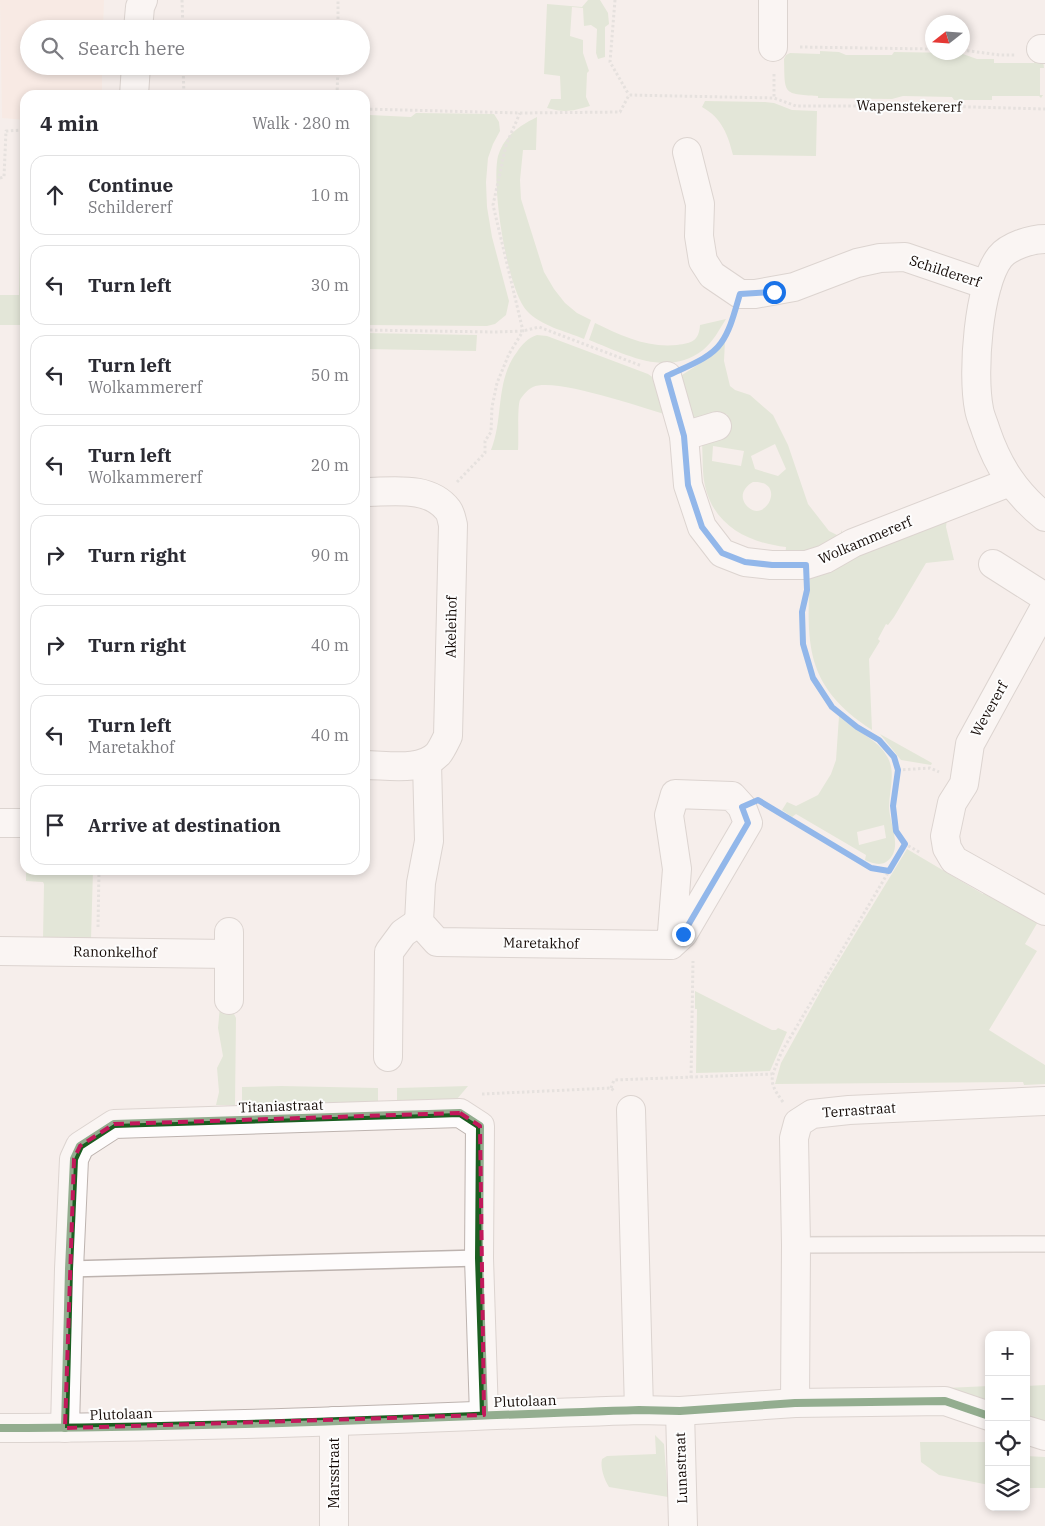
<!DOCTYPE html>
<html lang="en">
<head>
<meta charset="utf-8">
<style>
  body { margin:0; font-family:"IBM Plex Serif",serif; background:#f2f2f3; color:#2b2b33 }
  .controls { position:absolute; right:15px; bottom:15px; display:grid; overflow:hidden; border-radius:10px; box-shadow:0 2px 8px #0003 }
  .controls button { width:45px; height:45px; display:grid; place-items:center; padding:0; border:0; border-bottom:1px solid #e1e1e2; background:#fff; color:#2b2b33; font:25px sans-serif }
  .compass { position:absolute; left:925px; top:15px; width:45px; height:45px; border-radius:50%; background:#fff; box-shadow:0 2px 8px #0003; rotate:253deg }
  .stop { position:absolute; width:15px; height:15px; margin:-11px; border:4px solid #1a73e8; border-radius:50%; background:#fff }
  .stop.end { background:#1a73e8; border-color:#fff; box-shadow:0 1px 5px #0008 }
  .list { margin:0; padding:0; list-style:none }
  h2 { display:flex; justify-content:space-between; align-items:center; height:65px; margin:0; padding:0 20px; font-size:21px }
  h2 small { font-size:16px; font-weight:400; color:#7c7c81 }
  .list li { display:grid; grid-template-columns:32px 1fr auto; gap:15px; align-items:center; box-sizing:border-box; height:80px; margin:0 10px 10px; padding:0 10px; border:1px solid #e1e1e2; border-radius:15px }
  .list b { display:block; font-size:19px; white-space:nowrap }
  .list p { margin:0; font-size:16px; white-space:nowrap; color:#7c7c81 }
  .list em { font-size:16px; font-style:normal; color:#7c7c81 }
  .icon { flex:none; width:28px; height:28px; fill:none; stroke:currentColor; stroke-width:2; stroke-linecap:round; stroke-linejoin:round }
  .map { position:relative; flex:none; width:1045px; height:1526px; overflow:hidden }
  .search { position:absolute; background:#fff; box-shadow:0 2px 8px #0003; left:20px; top:20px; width:350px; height:55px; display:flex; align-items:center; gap:12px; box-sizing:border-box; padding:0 18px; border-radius:28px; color:#7c7c81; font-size:19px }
  .panel { position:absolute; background:#fff; box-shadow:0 2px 8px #0003; left:20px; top:90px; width:350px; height:785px; border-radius:15px }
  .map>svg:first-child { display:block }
  .built { fill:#fae5db }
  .green { fill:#cddcc0; fill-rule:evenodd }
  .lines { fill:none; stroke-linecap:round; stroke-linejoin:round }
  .service-casing { stroke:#bdb3af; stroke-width:18 }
  .minor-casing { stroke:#bdb3af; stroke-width:30 }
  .path { stroke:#d2d0cf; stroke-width:3; stroke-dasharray:2.5 2.5; stroke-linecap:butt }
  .service { stroke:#fefcfc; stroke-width:15 }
  .minor { stroke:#fefcfc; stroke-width:28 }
  .cycleway-casing { stroke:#fdfdfd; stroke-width:11 }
  .cycleway { stroke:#1b5e20; stroke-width:8 }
  .route { stroke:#1a73e8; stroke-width:6 }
  .marked { fill:none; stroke:#c2185b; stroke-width:4; stroke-dasharray:10 6; stroke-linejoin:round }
  .labels { text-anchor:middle; stroke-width:4; stroke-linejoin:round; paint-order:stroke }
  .street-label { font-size:14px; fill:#140a06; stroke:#fdfdfd }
</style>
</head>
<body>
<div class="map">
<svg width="1045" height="1526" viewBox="0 0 1045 1526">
  <rect width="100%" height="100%" fill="#f6eeeb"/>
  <path class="built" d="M0,0H104L103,29H29V66H102V95H25V120L2,118Z"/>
  <g class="green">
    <path d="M588,0H600L608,13L609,24L605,27V57L598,59L596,53L597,29L591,25L584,26L583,8L572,7L570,36L583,40V53L589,71L587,73L586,97L590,106C572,111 566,113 547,108L551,99H561L560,76L544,74L547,4L582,7Z"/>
    <path d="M820,51L839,52L846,55H892L894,52L960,53L977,59H994V63H1034V60H1043L1044,68H1040V95H1043L1041,98L1039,96H992V100H954L952,97L903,96L892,99L818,98V96C782,94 785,94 784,59L786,55L790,53L820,54Z"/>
    <path d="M705,101L765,102L774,103L792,110L817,111L816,156L733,155C728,135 722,118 702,107Z"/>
    <path d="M365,113H369L370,115L411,117L416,113L494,114L499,122L500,131L493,144L488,158L486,182L487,207L492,237L509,301L506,315L495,324L487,326L365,325Z"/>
    <path d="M537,117L536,150H523L520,180L521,199L544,272L554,289L565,303L577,313L591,320L584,339C565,331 541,326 527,311C507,290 491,185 498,156C504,136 519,126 537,117Z"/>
    <path d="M22,131H25V325H0V295H19Z"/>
    <path d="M726,319C719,330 713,342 703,350C667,378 625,354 589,340L595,323C622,336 647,348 677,345C692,343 699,341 700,325Z"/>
    <path d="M365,333L477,335L476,351L365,349Z"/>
    <path d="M537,335L547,336L648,374L658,381L668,415C642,408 555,377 533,387C528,389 523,395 520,400C517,407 519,441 518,450H491C504,417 495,381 517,352C522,344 528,338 537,335Z"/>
    <path d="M725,341L724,361L730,386L735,390L750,395L773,415L788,445L808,504L829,531L837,535L841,533V530L845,539L785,557L786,547C749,543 714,526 705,486C702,472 703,458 702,444L700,440L730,432L727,414L696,422L688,420L676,386L682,375L705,360ZM775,444L786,469L778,476L755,469L751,456ZM713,446L744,451L741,466L712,461ZM753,482C788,480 765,527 746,505C739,496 744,487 753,482Z"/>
    <path d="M947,519L946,527L954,560L926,563L894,617L888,625L886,624L878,639L880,641L869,659L872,730C803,685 807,643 810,569Z"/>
    <path d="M839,716C854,731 878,738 888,758C896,774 889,791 889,808C890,825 904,850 886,862C879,866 872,863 865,860L866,855L796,814L792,817L782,810L787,802L796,806L818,795L831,774L836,760ZM884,825L886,838L859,845L857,832Z"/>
    <path d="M880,734L932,763L931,765L901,760Z"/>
    <path d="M907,849L983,894L986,889L1039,920L1025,944L1037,951L989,1030L1045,1065V1084L1024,1085L1023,1082L775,1084L781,1063L824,985Z"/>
    <path d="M26,870H93L91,940L43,939L44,884L43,882L26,881Z"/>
    <path d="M695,991L772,1030H776L778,1028L787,1032L770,1071L696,1073L697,1009H695Z"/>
    <path d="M220,1006L232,1010L236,1018L235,1105H216L219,1092L217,1068L223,1056L218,1028Z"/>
    <path d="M281,1086L378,1088V1103L242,1104V1087Z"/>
    <path d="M468,1086L452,1105L397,1103V1088Z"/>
    <path d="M1045,1385V1423L1026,1422V1386Z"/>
    <path d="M989,1386V1405L946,1388Z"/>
    <path d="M655,1435L664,1444L668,1497L609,1487C604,1479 600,1467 602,1459L607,1456L656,1454Z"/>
    <path d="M920,1442H989V1485L939,1475L921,1462Z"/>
    <path d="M1026,1456L1045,1457V1488H1026Z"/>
  </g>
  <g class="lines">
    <defs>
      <g id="service">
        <path d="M796,1245L1045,1244"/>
        <path d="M69,1269L479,1258"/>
      </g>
      <g id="minor">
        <path d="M773,0V47"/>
        <path d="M138,29L140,7L143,0"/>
        <path d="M1041,49H1045"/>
        <path d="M134,95L136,66"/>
        <path d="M687,152L700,204L699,236L703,261L712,275L740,294H755L794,287L857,263L880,258L905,257L987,285"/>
        <path d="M1045,239C1031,239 1009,246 1000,257C978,285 972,374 979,409C980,416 984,424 986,431C998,466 1015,493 1045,517"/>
        <path d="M667,376L684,436L688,485L702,527L722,553L745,562L771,565H806L825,559L853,543L1010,482"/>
        <path d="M684,436L717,426"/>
        <path d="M365,492C392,492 429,485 448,510C451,514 452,521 453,525L448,736C445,742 442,749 438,754C421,772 388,765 365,765"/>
        <path d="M993,564L1045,597"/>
        <path d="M1045,607L970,744L964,784L952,803L945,836L947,848L954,860L1045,911"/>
        <path d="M427,763L429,841L421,883L419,922L437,942L671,945L683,934L748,823L742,807L732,796L675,794L669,815L677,869L671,945"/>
        <path d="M0,823H25"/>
        <path d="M0,951L229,954"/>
        <path d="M229,1000V932"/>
        <path d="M388,1057L389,952L403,933L419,922"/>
        <path d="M631,1110L639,1410"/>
        <path d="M795,1403L796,1245L794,1138L798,1123L812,1114L849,1110L1045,1101"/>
        <path d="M680,1411L683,1526"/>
        <path d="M334,1421V1526"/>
        <path d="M0,1428C213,1428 426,1417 639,1410L680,1411L795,1403L945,1401L989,1416"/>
        <path d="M65,1428L69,1269L74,1159L80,1146L114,1124L460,1113L480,1126L479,1258L484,1415"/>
        <path d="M1026,1430L1045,1436"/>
      </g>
    </defs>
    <use href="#service" class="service-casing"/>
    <use href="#minor" class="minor-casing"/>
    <g class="path">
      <path d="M182,0L183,29"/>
      <path d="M615,0L610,62L629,95"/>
      <path d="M338,29V0"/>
      <path d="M800,47L932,49"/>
      <path d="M962,50L1000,55H1015"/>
      <path d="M183,66L184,95"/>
      <path d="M774,74V98"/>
      <path d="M337,95L338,66"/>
      <path d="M365,109L520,113L620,112L629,95L774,98L796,106H936L1045,109"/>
      <path d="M0,178L4,177L6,131L25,130"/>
      <path d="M365,330L495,332L523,331L539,327L642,366"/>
      <path d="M691,364C714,353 724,343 732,319"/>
      <path d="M457,482L485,453V441L491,432L492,407L497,383L509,354L523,331L493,205L506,145L520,113"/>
      <path d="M806,592C798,631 804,676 832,707C838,714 848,720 855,726C870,737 883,739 893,757C902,772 893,789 893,805C892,821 896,832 905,844"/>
      <path d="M898,770L930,768L939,772"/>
      <path d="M771,808L871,868L889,871L905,844L921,853"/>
      <path d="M98,927L99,870"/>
      <path d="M691,1078L693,961"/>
      <path d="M611,1088L614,1080L772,1074"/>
      <path d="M482,1094L611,1088L614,1091"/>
      <path d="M783,1102C766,1079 772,1078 781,1053L889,871"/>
    </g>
    <use href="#service" class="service"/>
    <use href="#minor" class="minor"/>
    <defs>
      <g id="cycleway">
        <path d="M0,1428C213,1428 426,1417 639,1410L680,1411L795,1403L945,1401L989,1416"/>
        <path d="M65,1428L69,1269L74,1159L80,1146L114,1124L460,1113L480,1126L479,1258L484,1415"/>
      </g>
    </defs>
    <use href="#cycleway" class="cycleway-casing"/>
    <use href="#cycleway" class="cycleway"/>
  </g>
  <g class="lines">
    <path class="route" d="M683,934L748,823L742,807L758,800L871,868L889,871L905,844L896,831L893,806L898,770L894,757L879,740L857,727L832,707L813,678L803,644L802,612L807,590L806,565H772L745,562L722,553L702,527L688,485L684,436L667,376C685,367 710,359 721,343C731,329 735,310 740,294L774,292"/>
  </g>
  <path d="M0 0H1045V1526H0ZM460,1113L480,1126L484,1415L65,1428L74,1159L80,1146L114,1124Z" fill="#f6eeeb" fill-opacity=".55" fill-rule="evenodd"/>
  <path class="marked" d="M460,1113L480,1126L484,1415L65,1428L74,1159L80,1146L114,1124Z"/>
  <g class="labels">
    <g class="street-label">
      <text transform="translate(909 106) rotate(1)" y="5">Wapenstekererf</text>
      <text transform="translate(945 271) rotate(18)" y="5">Schildererf</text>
      <text transform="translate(865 540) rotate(-23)" y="5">Wolkammererf</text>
      <text transform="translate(451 627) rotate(-89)" y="5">Akeleihof</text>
      <text transform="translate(989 709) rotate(-61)" y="5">Wevererf</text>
      <text transform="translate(541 943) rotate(1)" y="5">Maretakhof</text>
      <text transform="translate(115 952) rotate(1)" y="5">Ranonkelhof</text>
      <text transform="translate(281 1106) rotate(-2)" y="5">Titaniastraat</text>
      <text transform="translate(859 1110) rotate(-4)" y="5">Terrastraat</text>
      <text transform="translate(525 1401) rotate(-2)" y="5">Plutolaan</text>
      <text transform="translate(121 1414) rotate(-2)" y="5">Plutolaan</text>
      <text transform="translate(681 1468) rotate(-92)" y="5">Lunastraat</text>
      <text transform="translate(334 1473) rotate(-90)" y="5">Marsstraat</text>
    </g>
  </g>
</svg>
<div class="controls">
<button>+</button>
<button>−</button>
<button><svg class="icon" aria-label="locate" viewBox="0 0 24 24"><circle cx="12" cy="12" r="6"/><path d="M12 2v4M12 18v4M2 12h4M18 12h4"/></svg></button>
<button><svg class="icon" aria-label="layers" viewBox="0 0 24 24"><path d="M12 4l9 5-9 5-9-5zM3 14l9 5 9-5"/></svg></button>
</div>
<svg class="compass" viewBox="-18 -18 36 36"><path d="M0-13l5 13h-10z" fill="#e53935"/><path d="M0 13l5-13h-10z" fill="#7c7c81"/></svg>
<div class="stop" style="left:774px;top:292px"></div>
<div class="stop end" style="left:683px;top:934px"></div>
<div class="search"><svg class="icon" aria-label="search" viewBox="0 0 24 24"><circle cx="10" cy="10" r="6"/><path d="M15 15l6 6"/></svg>Search here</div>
<section class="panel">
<h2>4 min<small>Walk · 280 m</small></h2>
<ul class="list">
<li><svg class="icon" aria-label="ahead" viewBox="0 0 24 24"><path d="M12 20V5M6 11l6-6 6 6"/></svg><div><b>Continue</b><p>Schildererf</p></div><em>10 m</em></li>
<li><svg class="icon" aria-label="left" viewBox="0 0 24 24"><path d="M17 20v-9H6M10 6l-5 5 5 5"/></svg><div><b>Turn left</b></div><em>30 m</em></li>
<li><svg class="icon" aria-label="left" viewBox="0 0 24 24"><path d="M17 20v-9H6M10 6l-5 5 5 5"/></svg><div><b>Turn left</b><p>Wolkammererf</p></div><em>50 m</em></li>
<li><svg class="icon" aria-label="left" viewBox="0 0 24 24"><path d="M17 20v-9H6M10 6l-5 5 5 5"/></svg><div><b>Turn left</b><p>Wolkammererf</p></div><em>20 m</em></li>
<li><svg class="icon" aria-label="right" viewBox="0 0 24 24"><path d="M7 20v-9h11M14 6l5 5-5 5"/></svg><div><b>Turn right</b></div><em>90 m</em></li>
<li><svg class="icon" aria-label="right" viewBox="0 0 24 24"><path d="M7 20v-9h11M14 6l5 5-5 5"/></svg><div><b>Turn right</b></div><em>40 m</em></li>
<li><svg class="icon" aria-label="left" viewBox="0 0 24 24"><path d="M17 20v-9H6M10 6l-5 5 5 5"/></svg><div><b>Turn left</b><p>Maretakhof</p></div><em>40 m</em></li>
<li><svg class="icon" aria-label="arrive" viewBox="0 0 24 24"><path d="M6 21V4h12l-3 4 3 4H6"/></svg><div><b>Arrive at destination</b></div></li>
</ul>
</section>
</div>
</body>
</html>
